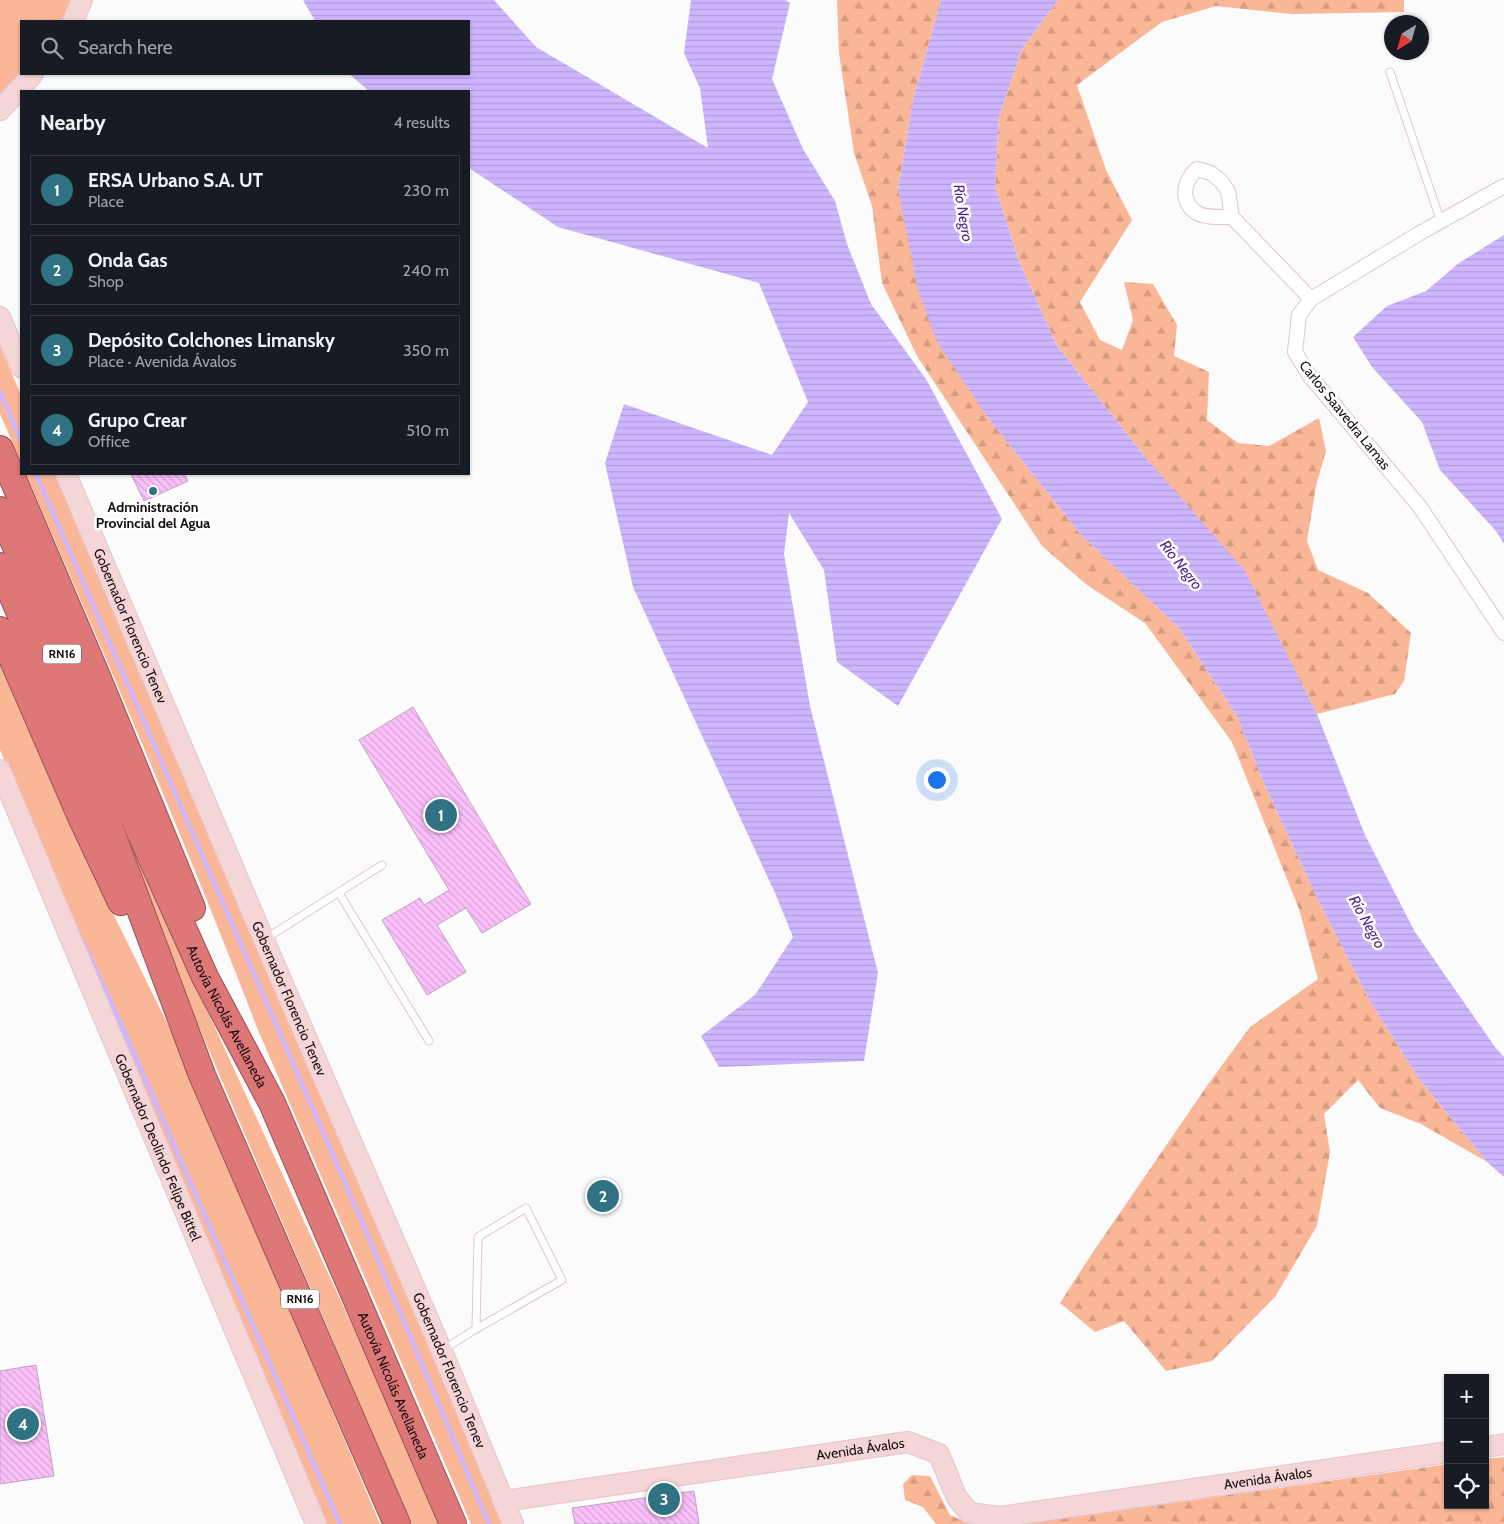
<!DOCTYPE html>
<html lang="en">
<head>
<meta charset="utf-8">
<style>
  body { margin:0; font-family:Cabin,sans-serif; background:#20242c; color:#f1f3f6 }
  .controls { position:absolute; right:15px; bottom:15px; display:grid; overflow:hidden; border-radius:0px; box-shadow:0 1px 4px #0004 }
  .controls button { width:45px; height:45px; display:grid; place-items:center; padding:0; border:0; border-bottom:1px solid #363941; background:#171b24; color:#f1f3f6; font:25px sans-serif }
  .compass { position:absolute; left:1384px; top:15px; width:45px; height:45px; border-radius:50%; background:#171b24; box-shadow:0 1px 4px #0004; rotate:217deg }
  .you { position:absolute; left:936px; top:779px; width:18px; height:18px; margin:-12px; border:4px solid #fff; border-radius:50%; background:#1a73e8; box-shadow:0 0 0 8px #1a73e833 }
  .badge { display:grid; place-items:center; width:32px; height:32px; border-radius:50%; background:#307284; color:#fff; font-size:16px; font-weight:700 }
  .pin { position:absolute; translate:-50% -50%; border:2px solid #fff; box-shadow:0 1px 5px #0006 }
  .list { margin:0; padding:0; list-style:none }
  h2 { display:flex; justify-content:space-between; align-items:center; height:65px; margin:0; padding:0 20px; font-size:21px }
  h2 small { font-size:16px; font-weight:400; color:#9ea1a6 }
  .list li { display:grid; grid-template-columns:32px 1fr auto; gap:15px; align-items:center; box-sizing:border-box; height:70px; margin:0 10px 10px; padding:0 10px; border:1px solid #363941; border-radius:0px }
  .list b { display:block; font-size:19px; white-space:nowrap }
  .list p { margin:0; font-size:16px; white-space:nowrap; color:#9ea1a6 }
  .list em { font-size:16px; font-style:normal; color:#9ea1a6 }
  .icon { flex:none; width:28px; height:28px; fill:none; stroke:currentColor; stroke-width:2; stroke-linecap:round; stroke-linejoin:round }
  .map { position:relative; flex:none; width:1504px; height:1524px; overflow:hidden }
  .search { position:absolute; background:#171b24; box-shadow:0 1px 4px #0004; left:20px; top:20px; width:450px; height:55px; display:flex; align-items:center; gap:12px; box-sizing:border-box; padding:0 18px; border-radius:0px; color:#9ea1a6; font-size:19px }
  .panel { position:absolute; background:#171b24; box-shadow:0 1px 4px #0004; left:20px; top:90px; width:450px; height:385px; border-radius:0px }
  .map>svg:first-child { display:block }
  .grass { fill:#fab797 }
  .forest { fill:url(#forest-firs) }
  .water { fill:url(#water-rules) }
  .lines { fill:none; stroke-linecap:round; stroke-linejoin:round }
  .stream { stroke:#ceb6fe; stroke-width:4.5 }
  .building { fill:url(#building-back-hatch); stroke:#bca5bc }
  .lane-casing { stroke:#e4c3cf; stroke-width:9 }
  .street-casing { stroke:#e4c3cf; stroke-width:16 }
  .secondary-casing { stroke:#e4c3cf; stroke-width:22 }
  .highway-casing { stroke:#985254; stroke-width:28 }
  .lane { stroke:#fff; stroke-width:7 }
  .street { stroke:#fff; stroke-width:14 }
  .secondary { stroke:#f5d6d6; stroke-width:20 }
  .highway { stroke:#dd7778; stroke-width:26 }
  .poi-dot { fill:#307284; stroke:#fff; stroke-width:2 }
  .labels { text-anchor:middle; stroke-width:5; stroke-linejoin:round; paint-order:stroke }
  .shield { fill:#fff; stroke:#5e5659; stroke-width:1 }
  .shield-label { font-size:12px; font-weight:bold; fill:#190e12 }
  .street-label { font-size:14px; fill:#190e12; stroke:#fff }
  .poi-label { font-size:14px; font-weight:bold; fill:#190e12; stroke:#fff }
  .water-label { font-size:15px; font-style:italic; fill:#54268b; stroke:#fff }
</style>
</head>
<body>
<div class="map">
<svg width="1504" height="1524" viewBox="0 0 1504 1524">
  <defs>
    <pattern id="forest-firs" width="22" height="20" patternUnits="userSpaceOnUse" patternTransform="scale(1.25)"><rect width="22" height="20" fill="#fab797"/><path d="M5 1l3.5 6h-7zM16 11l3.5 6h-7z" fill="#d69c81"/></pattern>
    <pattern id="water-rules" width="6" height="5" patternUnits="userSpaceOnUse" patternTransform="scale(1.25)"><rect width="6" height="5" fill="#ceb6fe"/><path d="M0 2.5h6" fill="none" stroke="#b09bd9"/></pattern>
    <pattern id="building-back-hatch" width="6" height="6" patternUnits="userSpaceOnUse" patternTransform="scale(1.25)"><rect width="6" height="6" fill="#fbc0fb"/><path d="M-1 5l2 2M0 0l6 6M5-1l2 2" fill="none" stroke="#d7a4d6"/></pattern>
  </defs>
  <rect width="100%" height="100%" fill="#fbfbfb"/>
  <g class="grass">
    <path d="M0,0H73L64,21H21V74L0,100Z"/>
    <path d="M0,346L21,395V462L0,414Z"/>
    <path d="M26,474H55L504,1524H471L258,1030C186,842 106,658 26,474Z"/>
    <path d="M0,653L98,883L176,1041L380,1524H327L0,750Z"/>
    <path d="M113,806L403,1436L441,1524H411L196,1020Z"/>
  </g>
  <g class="forest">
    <path d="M837,0H941L913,100L898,189L988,418L1082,536L1179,628L1237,716L1263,781L1318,900L1371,1003L1419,1079L1487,1162L1421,1124L1380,1108L1358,1080L1324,1114L1330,1152L1317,1226L1275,1297L1212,1361L1166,1371L1124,1321L1095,1332L1060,1303L1093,1252L1209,1083L1250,1027L1318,979L1299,909L1232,742L1145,623L1087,585L1042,546L917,356L882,283L872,206L854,153L839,53Z"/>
    <path d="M1058,0H1404V12L1291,14L1216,6L1162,22L1077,85L1106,170L1132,220L1080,302L1100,340L1122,350L1133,320L1124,282L1153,284L1177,325L1174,356L1209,372L1207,420L1238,443L1269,446L1319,418L1326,451L1316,486L1307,541L1318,570L1368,593L1411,633L1404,681L1395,694L1317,714L1277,636L1147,459L1057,346L1018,259L995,186L999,116L1022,49Z"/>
    <path d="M1504,1457V1524H1023L1448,1464V1505H1485V1459Z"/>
    <path d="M912,1475L930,1476L950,1515L970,1524H936L923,1507L905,1500L903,1484Z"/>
  </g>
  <g class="water">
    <path d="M303,0H494L536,47L708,148L700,88L684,53L691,0H785L790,3L772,79L803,149L835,201L847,244L871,304L926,379L1002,519L898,706L837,662L824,570L789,513L784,554L810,706L878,973L864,1061L719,1067L701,1036L755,995L793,937L775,893L633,587L605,463L624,404L772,455L808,402L759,283L558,227L469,168V91H369L349,74H469V21H315Z"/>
    <path d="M941,0H1058L1022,49L999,116L995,186L1018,259L1057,346L1147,459L1245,571L1317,714L1365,835L1415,932L1495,1047L1504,1057V1177L1487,1162L1419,1079L1371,1003L1318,900L1263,781L1237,716L1179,628L1082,536L988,418L937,342L918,290L898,189L913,100Z"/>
    <path d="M1504,235V544L1496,531L1440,470L1422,422L1372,367L1353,337L1387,306L1426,291L1459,263Z"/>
  </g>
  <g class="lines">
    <g class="stream">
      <path d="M0,392L21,441"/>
      <path d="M36,474L363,1224L489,1524"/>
      <path d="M83,942L129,1042L340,1524"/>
    </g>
  </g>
  <g class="building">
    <path d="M131,474H184L188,481L144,501Z"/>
    <path d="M413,707L531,904L482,933L466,908L437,925L466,972L427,995L382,920L420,898L424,905L449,890L359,740Z"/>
    <path d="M36,1365L54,1476L0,1484V1371Z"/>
    <path d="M694,1491L699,1524H575L572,1508Z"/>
  </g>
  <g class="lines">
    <defs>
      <g id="lane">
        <path d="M1390,72L1441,222"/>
        <path d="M339,893L429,1041"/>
        <path d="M265,939L382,865"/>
        <path d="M444,1349L476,1329L478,1237L526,1208L562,1280L476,1329"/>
      </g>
      <g id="street">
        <path d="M1504,186L1420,233L1311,299L1299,315L1295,352L1309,375L1420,507L1504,633"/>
        <path d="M1232,217C1221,217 1206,218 1197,213C1179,201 1184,181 1197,169L1211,173L1221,181L1228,191L1232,217L1311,299"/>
      </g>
      <g id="secondary">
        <path d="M73,21L82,0"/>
        <path d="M0,110L33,74"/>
        <path d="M0,317L21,367"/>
        <path id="s1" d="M66,474L264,940L442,1351L513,1524"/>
        <path id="s2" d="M0,770L316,1524"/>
        <path d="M1485,1447L1504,1444"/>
        <path id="s3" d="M503,1501L908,1442L939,1454L956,1496L969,1513L1000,1517L1448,1452"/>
      </g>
      <g id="highway">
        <path d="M0,449L96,674L192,908"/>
        <path id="s4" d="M0,510L125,799L205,977L272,1103L453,1524"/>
        <path d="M0,566L103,810L202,1075L397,1524"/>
        <path d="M0,630L81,817L121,902"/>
      </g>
    </defs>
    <use href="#lane" class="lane-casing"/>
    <use href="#street" class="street-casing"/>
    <use href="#secondary" class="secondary-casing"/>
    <use href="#highway" class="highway-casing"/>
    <use href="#lane" class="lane"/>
    <use href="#street" class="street"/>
    <use href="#secondary" class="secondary"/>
    <use href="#highway" class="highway"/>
  </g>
  <circle class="poi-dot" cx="153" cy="491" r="5"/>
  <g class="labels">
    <g class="shield">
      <rect x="43" y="644.5" width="38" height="19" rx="4"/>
      <rect x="281" y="1289.5" width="38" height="19" rx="4"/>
    </g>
    <g class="shield-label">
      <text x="62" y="658">RN16</text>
      <text x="300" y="1303">RN16</text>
    </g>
    <g class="street-label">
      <text transform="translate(1345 415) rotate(51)" y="5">Carlos Saavedra Lamas</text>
      <text dy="5" stroke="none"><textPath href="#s1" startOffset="165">Gobernador Florencio Tenev</textPath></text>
      <text dy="5" stroke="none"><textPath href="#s1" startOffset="570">Gobernador Florencio Tenev</textPath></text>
      <text dy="5" stroke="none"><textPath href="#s4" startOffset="555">Autovía Nicolás Avellaneda</textPath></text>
      <text dy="5" stroke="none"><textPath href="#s2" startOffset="409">Gobernador Deolindo Felipe Bittel</textPath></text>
      <text dy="5" stroke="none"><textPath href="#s1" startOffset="975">Gobernador Florencio Tenev</textPath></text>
      <text dy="5" stroke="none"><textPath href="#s4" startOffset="960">Autovía Nicolás Avellaneda</textPath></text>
      <text dy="5" stroke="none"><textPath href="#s3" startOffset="361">Avenida Ávalos</textPath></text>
      <text dy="5" stroke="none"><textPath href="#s3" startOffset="811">Avenida Ávalos</textPath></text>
    </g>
    <g class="poi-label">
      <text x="153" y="512">Administración<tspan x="153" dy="16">Provincial del Agua</tspan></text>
    </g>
    <g class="water-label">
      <text transform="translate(963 213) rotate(81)" y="5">Río Negro</text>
      <text transform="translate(1181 565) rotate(52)" y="5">Río Negro</text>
      <text transform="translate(1367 922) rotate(61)" y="5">Río Negro</text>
    </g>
  </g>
</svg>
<div class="controls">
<button>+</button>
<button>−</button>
<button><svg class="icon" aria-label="locate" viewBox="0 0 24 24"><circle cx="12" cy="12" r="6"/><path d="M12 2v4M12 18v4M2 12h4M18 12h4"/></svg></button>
</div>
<svg class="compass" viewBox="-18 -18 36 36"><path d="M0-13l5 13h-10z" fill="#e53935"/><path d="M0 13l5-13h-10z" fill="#9ea1a6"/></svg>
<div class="you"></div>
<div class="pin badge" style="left:441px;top:815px">1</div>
<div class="pin badge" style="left:603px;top:1196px">2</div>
<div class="pin badge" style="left:664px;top:1499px">3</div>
<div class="pin badge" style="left:23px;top:1424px">4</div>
<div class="search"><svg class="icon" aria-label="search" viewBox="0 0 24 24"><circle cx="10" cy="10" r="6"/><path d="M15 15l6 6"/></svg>Search here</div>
<section class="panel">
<h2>Nearby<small>4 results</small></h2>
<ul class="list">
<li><span class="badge">1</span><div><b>ERSA Urbano S.A. UT</b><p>Place</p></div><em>230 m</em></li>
<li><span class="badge">2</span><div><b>Onda Gas</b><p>Shop</p></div><em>240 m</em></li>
<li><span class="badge">3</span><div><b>Depósito Colchones Limansky</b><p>Place · Avenida Ávalos</p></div><em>350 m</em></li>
<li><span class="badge">4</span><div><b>Grupo Crear</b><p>Office</p></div><em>510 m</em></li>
</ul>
</section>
</div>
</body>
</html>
